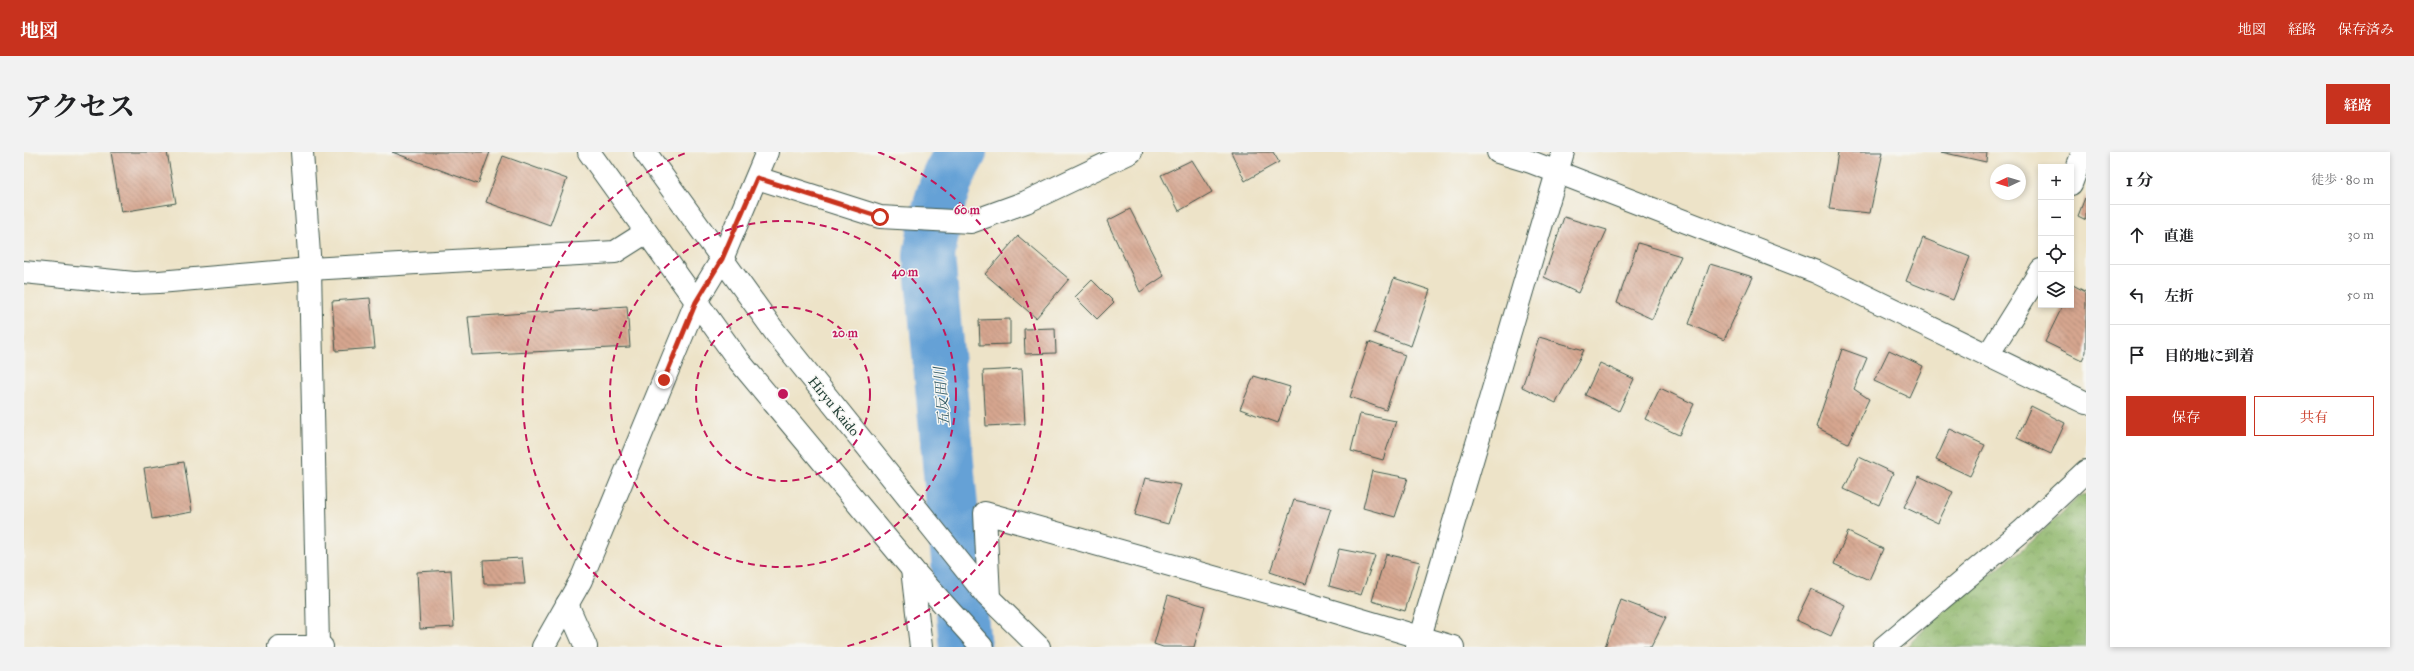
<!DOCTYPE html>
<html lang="ja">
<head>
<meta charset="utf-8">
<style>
  body { margin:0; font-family:"IM FELL Great Primer","Noto Serif JP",serif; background:#f2f2f2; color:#202124 }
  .controls { position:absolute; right:12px; top:12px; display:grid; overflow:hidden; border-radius:0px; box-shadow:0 2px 6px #0003 }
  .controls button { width:36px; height:36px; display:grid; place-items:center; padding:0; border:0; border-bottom:1px solid #e0e0e0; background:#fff; color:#202124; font:20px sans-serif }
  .compass { position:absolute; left:1966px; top:12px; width:36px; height:36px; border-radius:50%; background:#fff; box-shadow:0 2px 6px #0003; rotate:266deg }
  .stop { position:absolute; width:12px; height:12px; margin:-9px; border:3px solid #c8321e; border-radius:50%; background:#fff }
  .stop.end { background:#c8321e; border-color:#fff; box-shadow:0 1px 4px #0008 }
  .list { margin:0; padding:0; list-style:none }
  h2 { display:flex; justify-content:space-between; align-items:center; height:52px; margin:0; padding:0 16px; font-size:17px }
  h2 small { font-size:13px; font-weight:400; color:#757577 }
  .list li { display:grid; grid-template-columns:26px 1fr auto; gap:12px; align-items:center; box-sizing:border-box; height:60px; padding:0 16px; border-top:1px solid #e0e0e0 }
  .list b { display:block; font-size:15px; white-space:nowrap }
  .list em { font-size:13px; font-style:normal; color:#757577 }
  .actions { display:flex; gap:8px; padding:12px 16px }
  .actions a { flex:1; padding:9px 0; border:1px solid #c8321e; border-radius:0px; text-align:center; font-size:14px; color:#c8321e }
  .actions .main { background:#c8321e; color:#fff }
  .icon { flex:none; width:22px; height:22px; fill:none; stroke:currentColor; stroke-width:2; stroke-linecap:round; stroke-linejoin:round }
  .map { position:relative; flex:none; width:2062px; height:495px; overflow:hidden; border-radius:0px }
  header { display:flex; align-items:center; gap:24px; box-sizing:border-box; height:56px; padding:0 20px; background:#c8321e; color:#fff }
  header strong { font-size:19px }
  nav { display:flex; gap:22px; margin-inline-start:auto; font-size:14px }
  .intro { display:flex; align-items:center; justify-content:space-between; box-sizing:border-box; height:96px; padding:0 24px }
  h1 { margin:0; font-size:28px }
  .button { padding:10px 18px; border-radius:0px; background:#c8321e; color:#fff; font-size:14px; font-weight:700 }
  main { display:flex; gap:24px; padding:0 24px }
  aside { flex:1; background:#fff; border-radius:0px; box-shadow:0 2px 6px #0003 }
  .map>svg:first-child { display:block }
  .forest { fill:url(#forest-crowns); stroke:#587a51 }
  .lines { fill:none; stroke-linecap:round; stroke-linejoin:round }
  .river { stroke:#65a1d6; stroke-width:52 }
  .building { fill:url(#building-back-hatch) }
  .street-casing { stroke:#3e564a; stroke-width:24 }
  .secondary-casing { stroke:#3e564a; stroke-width:24 }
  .highway-casing { stroke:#3e564a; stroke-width:24 }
  .street { stroke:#fff; stroke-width:22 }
  .secondary { stroke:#fff; stroke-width:22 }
  .highway { stroke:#fff; stroke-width:22 }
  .route { stroke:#c8321e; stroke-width:5 }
  .ring { fill:none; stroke:#c2185b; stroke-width:2; stroke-dasharray:7 5 }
  .labels { text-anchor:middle; stroke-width:3; stroke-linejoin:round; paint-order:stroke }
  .street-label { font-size:14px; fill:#1f3d34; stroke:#f6f6f2 }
  .water-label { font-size:15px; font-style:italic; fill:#345b65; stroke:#f6f6f2 }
  .centre { fill:#c2185b; stroke:#f6f6f2; stroke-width:2 }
  .ring-label { font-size:12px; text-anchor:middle; font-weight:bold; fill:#c2185b; stroke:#f6f6f2; stroke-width:3; stroke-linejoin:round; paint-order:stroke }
</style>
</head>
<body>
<header>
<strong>地図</strong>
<nav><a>地図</a><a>経路</a><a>保存済み</a></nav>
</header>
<div class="intro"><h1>アクセス</h1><a class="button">経路</a></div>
<main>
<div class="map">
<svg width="2062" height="495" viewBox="0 0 2062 495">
  <defs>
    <pattern id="forest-crowns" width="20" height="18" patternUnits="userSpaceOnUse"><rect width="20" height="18" fill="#92b86e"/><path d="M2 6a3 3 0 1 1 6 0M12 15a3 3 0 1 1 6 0" fill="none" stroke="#77975b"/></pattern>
    <pattern id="building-back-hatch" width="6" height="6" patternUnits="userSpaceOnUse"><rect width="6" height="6" fill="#d6a68f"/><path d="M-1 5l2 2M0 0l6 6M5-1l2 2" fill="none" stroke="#ad8876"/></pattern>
  </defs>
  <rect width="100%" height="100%" fill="#f6f6f2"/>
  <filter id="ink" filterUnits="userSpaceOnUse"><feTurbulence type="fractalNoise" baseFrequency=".025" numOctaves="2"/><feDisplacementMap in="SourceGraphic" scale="8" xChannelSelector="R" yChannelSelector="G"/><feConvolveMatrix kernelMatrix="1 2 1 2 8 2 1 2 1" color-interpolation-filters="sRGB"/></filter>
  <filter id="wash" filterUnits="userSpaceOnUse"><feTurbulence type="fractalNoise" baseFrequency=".012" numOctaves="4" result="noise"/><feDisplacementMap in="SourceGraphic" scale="16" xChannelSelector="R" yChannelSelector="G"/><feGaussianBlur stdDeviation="0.9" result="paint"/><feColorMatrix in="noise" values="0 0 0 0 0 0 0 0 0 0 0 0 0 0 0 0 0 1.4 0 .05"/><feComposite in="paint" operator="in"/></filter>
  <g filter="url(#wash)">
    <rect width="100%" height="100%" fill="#ede3c8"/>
    <path class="forest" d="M2062,342V495H1882L1920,458L2006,391L2056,344Z"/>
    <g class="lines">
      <path class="river" d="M937,0C917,33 911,67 905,104L941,495"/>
    </g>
    <g id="blocks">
      <g class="building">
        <path d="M87,0H143L152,51L97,60Z"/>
        <path d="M368,0H466L454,32Z"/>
        <path d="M1207,0H1249L1255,10L1221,29Z"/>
        <path d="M1814,0H1859L1846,61L1805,57Z"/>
        <path d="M1917,0H1963L1962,10Z"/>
        <path d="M479,4L543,27L526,73L462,50Z"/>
        <path d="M1168,8L1188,40L1155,59L1137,23Z"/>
        <path d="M2062,43V68L2054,64Z"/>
        <path d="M1106,57L1140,124L1116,140L1083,69Z"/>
        <path d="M1540,65L1583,78L1554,141L1520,125Z"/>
        <path d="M994,84L1045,127L1012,166L961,122Z"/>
        <path d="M1899,86L1946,105L1929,148L1882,129Z"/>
        <path d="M1614,91L1657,104L1628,167L1593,151Z"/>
        <path d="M1686,112L1729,125L1700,188L1665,172Z"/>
        <path d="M1370,126L1406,138L1387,194L1350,181Z"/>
        <path d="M1068,128L1090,150L1073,167L1051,145Z"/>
        <path d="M2049,133L2062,140V200L2058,208L2021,190L2039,153H2047V138Z"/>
        <path d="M346,146L351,196L312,199L308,149Z"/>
        <path d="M603,154L606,195L448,203L444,165Z"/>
        <path d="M986,167V192L956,193L955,168Z"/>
        <path d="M1031,176L1032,201L1001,202L1000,177Z"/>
        <path d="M1515,185L1560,198L1532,251L1498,235Z"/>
        <path d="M1345,190L1381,203L1362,258L1326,245Z"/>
        <path d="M1818,197L1843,206L1830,237L1845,247L1824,291L1792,275Z"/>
        <path d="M1865,198L1899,214L1885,245L1850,229Z"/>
        <path d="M1576,211L1610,227L1595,259L1561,243Z"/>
        <path d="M998,217L1001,272L962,274L959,219Z"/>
        <path d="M1230,224L1266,235L1254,271L1216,257Z"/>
        <path d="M1636,236L1670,252L1655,283L1621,267Z"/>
        <path d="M2007,254L2041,271L2027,302L1993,286Z"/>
        <path d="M1336,262L1372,269L1359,308L1327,299Z"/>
        <path d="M1926,277L1961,293L1946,324L1912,308Z"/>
        <path d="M1835,305L1869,321L1855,353L1820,337Z"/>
        <path d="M160,310L168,360L128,367L120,316Z"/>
        <path d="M1348,319L1384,326L1371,365L1339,356Z"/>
        <path d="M1895,324L1929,340L1914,371L1880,355Z"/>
        <path d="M1121,326L1157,333L1144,372L1111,363Z"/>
        <path d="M1270,348L1307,356L1282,432L1246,420Z"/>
        <path d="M1824,380L1859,397L1845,428L1810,412Z"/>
        <path d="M1315,397L1351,404L1337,443L1305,434Z"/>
        <path d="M1362,402L1396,410L1381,459L1348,449Z"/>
        <path d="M498,406L501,432H460L459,408Z"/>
        <path d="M427,418L430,475L396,477L393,420Z"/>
        <path d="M1787,437L1821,453L1807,484L1772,468Z"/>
        <path d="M1144,443L1181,454L1170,495H1139L1130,492Z"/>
        <path d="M1597,448L1642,465L1627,495H1581Z"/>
      </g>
    </g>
  </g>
  <g filter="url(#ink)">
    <use href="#blocks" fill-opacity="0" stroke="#3e564a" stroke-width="1"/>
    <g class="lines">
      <defs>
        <g id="street">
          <path d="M278,0L286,117L294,494"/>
          <path d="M1474,0L1507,10L1792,120L2062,251"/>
          <path d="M733,26L856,65L947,70L1002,50L1107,0"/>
          <path d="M2047,32L2059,0"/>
          <path d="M0,120L110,131L135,130L286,117L591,100L621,81"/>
          <path d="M1964,203L2017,118"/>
          <path d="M888,417L897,495"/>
          <path d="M965,445L961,361L1278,450L1429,495"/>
          <path d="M543,452L562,495"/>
          <path d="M255,495H298"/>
          <path d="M1393,495L1539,0"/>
          <path d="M1860,495L1998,379L2062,319"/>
        </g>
        <path id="secondary" d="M519,495L557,428L672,150L698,107L743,0"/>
        <g id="highway">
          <path d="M565,0L715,209L888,417L958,495"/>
          <path d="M621,0L751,180L963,444L1015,495"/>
        </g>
      </defs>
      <use href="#street" class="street-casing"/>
      <use href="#secondary" class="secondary-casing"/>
      <use href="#highway" class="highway-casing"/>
      <use href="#street" class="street"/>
      <use href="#secondary" class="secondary"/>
      <use href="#highway" class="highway"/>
    </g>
  </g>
  <g class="lines" filter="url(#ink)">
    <path class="route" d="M640,228L672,150L698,107L733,26L856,65"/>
  </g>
  <g class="ring">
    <circle cx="759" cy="242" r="87"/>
    <circle cx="759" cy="242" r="173"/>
    <path d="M698 495A260 260 0 0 1 664 0M854 0A260 260 0 0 1 820 495"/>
  </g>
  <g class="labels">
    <g class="street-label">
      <text transform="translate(810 254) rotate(51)" y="5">Hiryu Kaido</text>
    </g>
    <g class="water-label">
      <text transform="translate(918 245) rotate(-95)" y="5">五反田川</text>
    </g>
  </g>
  <circle cx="759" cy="242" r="6" class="centre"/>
  <g class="ring-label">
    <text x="943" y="62">60 m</text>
    <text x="881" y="124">40 m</text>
    <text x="821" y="185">20 m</text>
  </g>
</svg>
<div class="controls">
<button>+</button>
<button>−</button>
<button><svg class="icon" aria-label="locate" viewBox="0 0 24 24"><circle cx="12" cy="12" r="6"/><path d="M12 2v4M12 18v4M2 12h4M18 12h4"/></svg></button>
<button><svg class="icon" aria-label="layers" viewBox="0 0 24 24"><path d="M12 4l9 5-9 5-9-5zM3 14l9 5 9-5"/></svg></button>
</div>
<svg class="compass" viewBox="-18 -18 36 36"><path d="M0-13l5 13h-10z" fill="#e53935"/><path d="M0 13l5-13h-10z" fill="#757577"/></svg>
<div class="stop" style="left:856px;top:65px"></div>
<div class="stop end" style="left:640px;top:228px"></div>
</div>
<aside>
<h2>1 分<small>徒歩 · 80 m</small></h2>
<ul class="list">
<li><svg class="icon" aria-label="ahead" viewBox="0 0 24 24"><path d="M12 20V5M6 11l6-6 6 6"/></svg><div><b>直進</b></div><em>30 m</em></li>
<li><svg class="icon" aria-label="left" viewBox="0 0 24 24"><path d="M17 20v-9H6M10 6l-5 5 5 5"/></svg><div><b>左折</b></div><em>50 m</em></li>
<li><svg class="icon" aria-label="arrive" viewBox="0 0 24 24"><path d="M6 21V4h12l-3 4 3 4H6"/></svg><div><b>目的地に到着</b></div></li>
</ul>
<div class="actions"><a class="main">保存</a><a>共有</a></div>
</aside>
</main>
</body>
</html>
